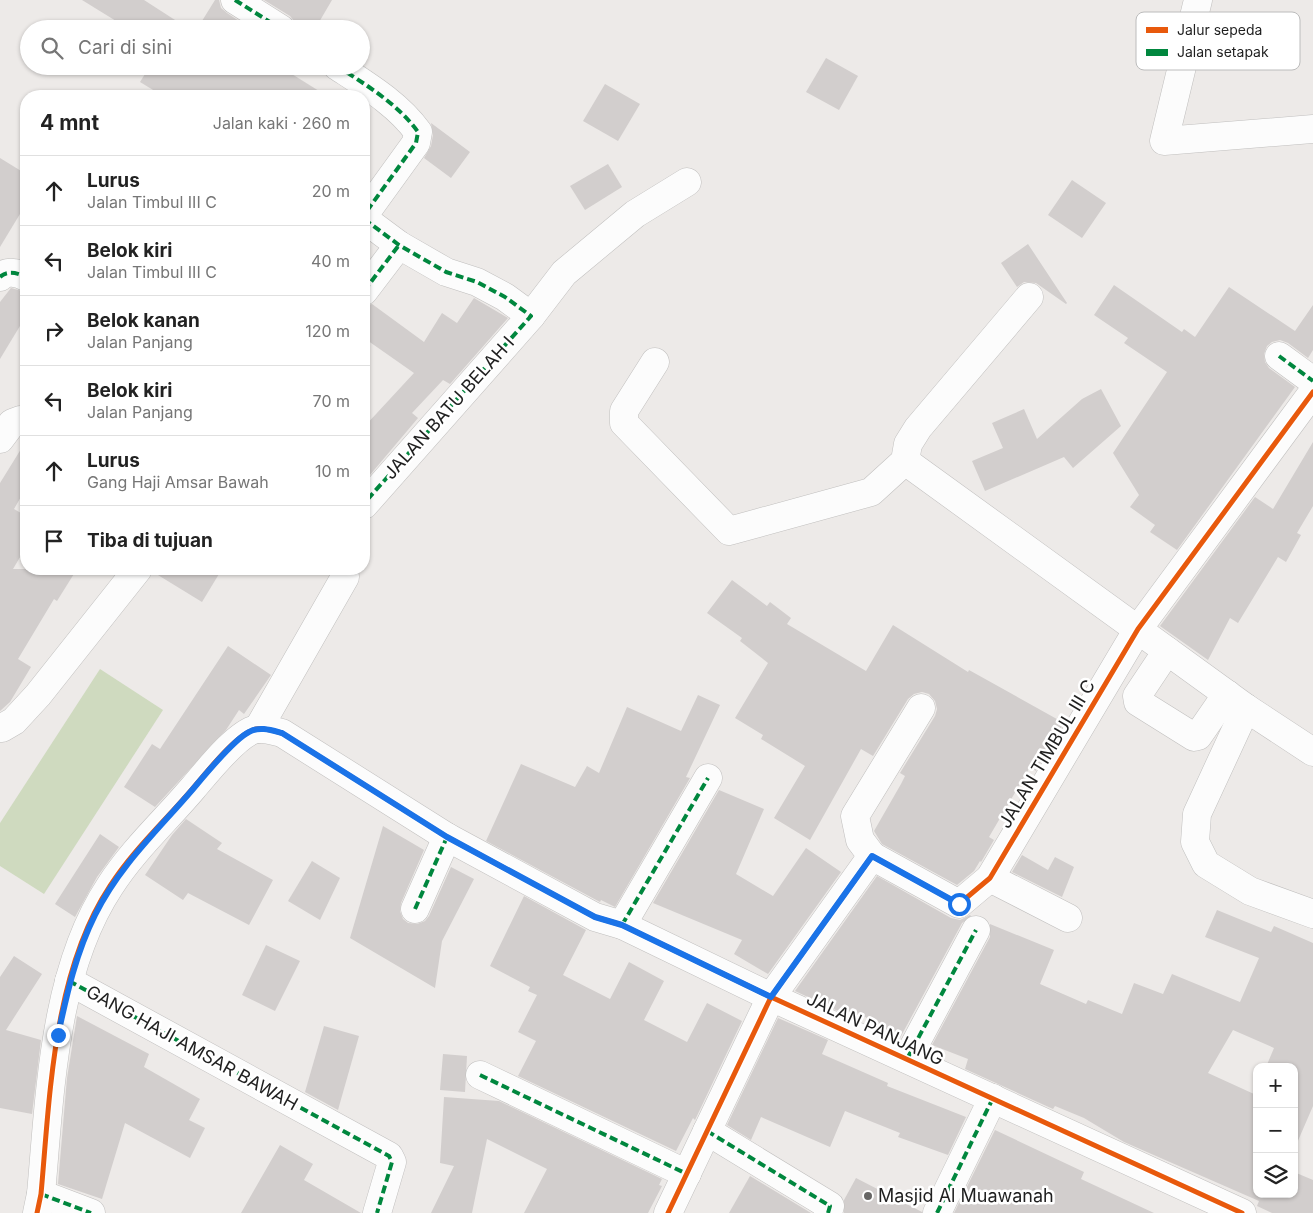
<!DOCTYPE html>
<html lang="id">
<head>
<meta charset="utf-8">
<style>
  body { margin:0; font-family:Inter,sans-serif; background:#f6f6f6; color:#222 }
  .controls { position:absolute; right:15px; bottom:15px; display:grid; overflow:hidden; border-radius:10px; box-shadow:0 1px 4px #0004 }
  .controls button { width:45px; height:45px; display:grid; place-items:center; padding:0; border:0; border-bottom:1px solid #e0e0e0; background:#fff; color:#222; font:25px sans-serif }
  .stop { position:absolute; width:15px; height:15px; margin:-11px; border:4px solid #1a73e8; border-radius:50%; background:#fff }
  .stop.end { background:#1a73e8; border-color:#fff; box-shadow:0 1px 5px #0008 }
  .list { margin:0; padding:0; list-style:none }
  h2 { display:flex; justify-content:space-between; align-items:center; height:65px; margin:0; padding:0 20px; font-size:21px }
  h2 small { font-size:16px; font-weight:400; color:#767676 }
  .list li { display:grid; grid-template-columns:32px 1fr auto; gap:15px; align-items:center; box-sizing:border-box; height:70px; padding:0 20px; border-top:1px solid #e0e0e0 }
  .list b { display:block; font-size:19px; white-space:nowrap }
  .list p { margin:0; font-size:16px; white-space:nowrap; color:#767676 }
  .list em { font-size:16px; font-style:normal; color:#767676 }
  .icon { flex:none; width:28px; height:28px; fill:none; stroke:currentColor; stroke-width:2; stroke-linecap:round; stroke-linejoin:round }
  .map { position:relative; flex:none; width:1313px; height:1213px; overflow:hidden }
  .search { position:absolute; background:#fff; box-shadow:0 1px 4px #0004; left:20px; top:20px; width:350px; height:55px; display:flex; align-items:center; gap:12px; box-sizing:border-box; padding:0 18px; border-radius:28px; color:#767676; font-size:19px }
  .panel { position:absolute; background:#fff; box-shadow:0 1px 4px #0004; left:20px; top:90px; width:350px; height:485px; border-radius:20px }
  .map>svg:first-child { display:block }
  .forest { fill:#cfdabf }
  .building { fill:#d2cecd }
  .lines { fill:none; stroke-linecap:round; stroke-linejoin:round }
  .minor-casing { stroke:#c0bfbe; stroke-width:29 }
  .minor { stroke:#fcfcfc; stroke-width:28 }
  .quiet { stroke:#00873e; stroke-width:4; stroke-dasharray:8 4; stroke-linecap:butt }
  .cycleway-casing { stroke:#fff; stroke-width:8 }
  .cycleway { stroke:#e8590c; stroke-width:5 }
  .route { stroke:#1a73e8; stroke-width:6 }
  .poi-dot { fill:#676665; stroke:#fff; stroke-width:2 }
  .labels { text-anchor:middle; stroke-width:5; stroke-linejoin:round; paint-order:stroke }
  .street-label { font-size:18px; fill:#1f1f1f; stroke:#fff }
  .poi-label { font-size:18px; fill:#1f1f1f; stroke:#fff; text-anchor:start }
  .key { fill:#fff; stroke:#bcbcbc; stroke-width:1 }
  .key-label { font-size:14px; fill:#1f1f1f }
</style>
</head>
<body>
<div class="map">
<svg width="1313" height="1213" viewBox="0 0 1313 1213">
  <rect width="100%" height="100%" fill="#edeae8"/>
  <path class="forest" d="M100,669L163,710L44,894L0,866V823Z"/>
  <g class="building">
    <path d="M82,0H144L189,29H129Z"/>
    <path d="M215,0H219L221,8L227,13L251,29H197Z"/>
    <path d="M264,0H332L315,29H296L295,22L290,16Z"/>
    <path d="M826,58L858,76L839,110L806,92Z"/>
    <path d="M150,66H279L327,96H163L140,82Z"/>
    <path d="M605,84L640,104L618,141L583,121Z"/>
    <path d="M431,123L470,152L451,178L424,158L431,146L433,135Z"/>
    <path d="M0,158L26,174V204L0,247Z"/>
    <path d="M608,164L622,187L585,210L570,186Z"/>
    <path d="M1072,180L1106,203L1082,238L1048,215Z"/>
    <path d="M1028,244L1067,303L1066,304L1036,283L1024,282L1017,287L1001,263Z"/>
    <path d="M1114,285L1182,332L1184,329L1195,337L1229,287L1295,331L1313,305V350L1308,358L1288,343L1280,340L1272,342L1267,346L1264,354L1265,362L1269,368L1295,387L1177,550L1150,532L1155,525L1130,507L1139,495L1113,453L1167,372L1124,343L1128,338L1094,315Z"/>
    <path d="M11,288L26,292V316L0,359V302Z"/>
    <path d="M474,298L508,318L450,384L443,380L412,413L418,418L364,482V427L414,373L364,338V306L372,304L424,342L442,313L457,323Z"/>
    <path d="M1101,389L1121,426L1073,468L1064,457L985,491L972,461L1003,448L992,423L1024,409L1037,439L1082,399Z"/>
    <path d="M26,441V488L14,509L26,516V547L13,569H77L57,601L54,599L18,659L31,667L10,702L0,711V483Z"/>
    <path d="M1313,442V506L1297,533L1301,535L1286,562L1278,557L1238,623L1230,618L1208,660L1160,626L1255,497L1273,509Z"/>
    <path d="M153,569H222L202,602L153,572Z"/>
    <path d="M732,580L767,606L770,602L791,618L787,624L866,671L893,625L968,672L969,670L1064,723L1036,771L1030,767L989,837L994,840L981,862L980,861L974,871L957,885L882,844L874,831L901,784L905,776L900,773L935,716L937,709L935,701L929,694L922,692L914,694L908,699L873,756L861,749L810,840L774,818L805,766L761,739L763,735L735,718L768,663L740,641L742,638L707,613Z"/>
    <path d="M228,646L271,675L244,714L239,710L226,730L155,807L124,787L152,744L160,749Z"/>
    <path d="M698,695L720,705L686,777L690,778L615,907L601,900L600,902L486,841L521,764L575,787L587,766L599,773L627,707L681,731Z"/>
    <path d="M719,790L764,809L736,874L773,896L806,848L841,872L768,974L734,954L742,940L653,903Z"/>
    <path d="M186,819L222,843L217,849L273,880L249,925L188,893L183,900L145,875L172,835Z"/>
    <path d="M383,826L424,850L401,903L400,911L403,919L408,923L417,924L425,921L429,916L451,867L474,879L442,941L435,988L350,938Z"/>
    <path d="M100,834L119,847L97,877L75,917L55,904Z"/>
    <path d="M1022,855L1048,870L1055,857L1074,867L1062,897L1012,872Z"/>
    <path d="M312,861L340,878L320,920L288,901Z"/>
    <path d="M877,876L951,918L960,920L970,915L971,916L962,923L900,1038L862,1015L860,1018L842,1008L840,1012L795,991Z"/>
    <path d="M524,896L586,930L563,975L610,999L629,962L664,981L644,1020L687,1042L707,1003L742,1021L695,1120L693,1118L676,1151L518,1076L536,1041L518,1032L537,995L528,991L530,987L490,966Z"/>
    <path d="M1217,910L1271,932L1274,926L1313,943V1106L1294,1150V1067H1266L1274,1048L1233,1030L1208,1073L1254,1094L1257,1087V1194H1294V1172L1313,1180V1213H1272L1257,1206L1259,1201L1124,1142L1084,1118L1055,1106L1053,1109L965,1069L968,1059L932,1045L990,937V924L1054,950L1040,984L1086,1004L1088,1000L1122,1014L1134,983L1163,994L1172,974L1240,1002L1259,958L1205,937Z"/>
    <path d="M266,945L300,961L275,1011L242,995Z"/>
    <path d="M14,956L42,974L6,1030L41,1040L32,1114L0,1108V977Z"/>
    <path d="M77,1016L149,1054L144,1067L200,1099L189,1120L205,1128L190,1158L125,1123L102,1199L58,1184L67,1078Z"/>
    <path d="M778,1018L828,1040L822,1054L888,1083L887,1086L966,1117L948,1155L898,1137L900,1133L845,1111L830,1147L761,1117L751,1140L727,1125Z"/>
    <path d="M324,1026L359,1036L338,1110L305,1092Z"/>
    <path d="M443,1054L467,1056L465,1092L440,1090Z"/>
    <path d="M444,1097L499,1101L662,1179L659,1185L662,1186L648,1213H524L547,1169L487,1139L472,1213H431L454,1166L440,1163Z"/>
    <path d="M995,1130L1084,1172L1081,1179L1154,1213H954Z"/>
    <path d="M280,1145L313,1164L304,1180L361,1213H241Z"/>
    <path d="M750,1176L811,1213H729Z"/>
    <path d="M856,1178L922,1212V1213H844V1200Z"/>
  </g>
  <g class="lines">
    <defs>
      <g id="minor">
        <path d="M235,0L281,29"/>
        <path d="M1198,0L1164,141L1313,129"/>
        <path d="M337,66C366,85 398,104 418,132L416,143L364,215"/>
        <path d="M364,219L399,245L446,272L477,282L505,297L531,316"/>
        <path d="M0,277C7,270 18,273 26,277"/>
        <path d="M364,291L399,245"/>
        <path d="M1279,356L1313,381"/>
        <path d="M655,362L624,411V423L729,531L871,492L905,461L908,444L918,428L1029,297"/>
        <path d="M0,439L12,423L20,420L26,423"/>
        <path d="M905,461L1246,708L1313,752"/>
        <path d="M364,505L531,316L564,273L635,214L687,182"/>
        <path d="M1167,651L1137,696L1138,702L1194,737L1198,736L1227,694"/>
        <path d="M1246,708L1197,814L1195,842L1206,864L1250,891L1313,914"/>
        <path d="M0,727L2,728L14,721L38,695L138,569"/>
        <path d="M258,729L345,577L344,569"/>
        <path d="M872,856L860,840L855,816L921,708"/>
        <path d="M990,878L1068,918"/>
        <path d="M415,909L447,837"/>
        <path d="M622,925L708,778"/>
        <path d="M69,981L389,1156L392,1162L377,1213"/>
        <path d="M907,1059L976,930"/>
        <path d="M480,1075L687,1174"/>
        <path d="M707,1131L830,1206L828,1213"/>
        <path d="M41,1194L91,1213"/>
        <path d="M37,1213L41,1194C50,1095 53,972 110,886C133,850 165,821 193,788C207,772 236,734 256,729C264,728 274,731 282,733L447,837L595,917L622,925L771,997L1242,1213"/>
        <path d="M668,1213L771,997L872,856L959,904L990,878L1138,629L1313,392"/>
        <path d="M937,1213L993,1098"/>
      </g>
    </defs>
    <use href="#minor" class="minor-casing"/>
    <use href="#minor" class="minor"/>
    <g class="quiet">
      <path d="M235,0L281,29"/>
      <path d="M337,66C366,85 398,104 418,132L416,143L364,215"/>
      <path d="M364,219L399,245L446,272L477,282L505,297L531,316L367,500"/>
      <path d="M0,277C7,270 18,273 26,277"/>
      <path d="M364,291L399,245"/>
      <path d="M1279,356L1313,381"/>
      <path d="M415,909L447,837"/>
      <path d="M622,925L708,778"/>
      <path d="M69,981L389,1156L392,1162L377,1213"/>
      <path d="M907,1059L976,930"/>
      <path d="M480,1075L687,1174"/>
      <path d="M707,1131L830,1206L828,1213"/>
      <path d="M41,1194L91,1213"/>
      <path d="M937,1213L993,1098"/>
    </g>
    <defs>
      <g id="cycleway">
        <path d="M37,1213L41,1194C50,1095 53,972 110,886C133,850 165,821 193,788C207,772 236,734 256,729C264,728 274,731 282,733L447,837L595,917L622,925L771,997L1242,1213"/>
        <path d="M668,1213L771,997L872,856L959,904L990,878L1138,629L1313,392"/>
      </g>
    </defs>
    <use href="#cycleway" class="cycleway-casing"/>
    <use href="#cycleway" class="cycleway"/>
  </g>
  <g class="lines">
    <path class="route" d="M58,1035C67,993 76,953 95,915C119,866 158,830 193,789C204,776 234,739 249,732C259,726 271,730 282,733L447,837L595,917L622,925L771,997L872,856L959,904"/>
  </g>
  <circle class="poi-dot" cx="868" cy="1196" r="5"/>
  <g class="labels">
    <g class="street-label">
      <text transform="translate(449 408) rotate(-48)" y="6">JALAN BATU BELAH I</text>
      <text transform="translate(1047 754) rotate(-59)" y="6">JALAN TIMBUL III C</text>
      <text transform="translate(875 1029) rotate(25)" y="6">JALAN PANJANG</text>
      <text transform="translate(192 1048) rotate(29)" y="6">GANG HAJI AMSAR BAWAH</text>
    </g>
    <g class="poi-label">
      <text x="878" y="1202">Masjid Al Muawanah</text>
    </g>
  </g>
  <rect x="1136" y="12" width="164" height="58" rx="8" class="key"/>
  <rect x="1146" y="27" width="22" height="6" fill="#e8590c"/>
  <rect x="1146" y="49" width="22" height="7" fill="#00873e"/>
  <g class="key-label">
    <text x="1177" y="35">Jalur sepeda</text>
    <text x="1177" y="57">Jalan setapak</text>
  </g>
</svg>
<div class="controls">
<button>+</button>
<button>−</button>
<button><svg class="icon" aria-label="layers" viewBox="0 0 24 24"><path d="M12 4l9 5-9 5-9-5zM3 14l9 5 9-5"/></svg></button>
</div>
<div class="stop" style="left:959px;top:904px"></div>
<div class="stop end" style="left:58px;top:1035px"></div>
<div class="search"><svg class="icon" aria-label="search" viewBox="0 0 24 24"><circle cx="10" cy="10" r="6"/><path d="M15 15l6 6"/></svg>Cari di sini</div>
<section class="panel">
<h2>4 mnt<small>Jalan kaki · 260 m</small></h2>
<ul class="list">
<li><svg class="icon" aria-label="ahead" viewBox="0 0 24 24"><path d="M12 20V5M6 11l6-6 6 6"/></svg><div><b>Lurus</b><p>Jalan Timbul III C</p></div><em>20 m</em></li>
<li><svg class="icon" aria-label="left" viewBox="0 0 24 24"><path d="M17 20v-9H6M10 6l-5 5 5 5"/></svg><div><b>Belok kiri</b><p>Jalan Timbul III C</p></div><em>40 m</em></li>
<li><svg class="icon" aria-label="right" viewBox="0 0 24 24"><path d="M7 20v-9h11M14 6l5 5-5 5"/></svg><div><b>Belok kanan</b><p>Jalan Panjang</p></div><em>120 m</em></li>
<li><svg class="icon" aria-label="left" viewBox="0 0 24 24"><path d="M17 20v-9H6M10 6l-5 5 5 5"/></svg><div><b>Belok kiri</b><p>Jalan Panjang</p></div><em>70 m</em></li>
<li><svg class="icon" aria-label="ahead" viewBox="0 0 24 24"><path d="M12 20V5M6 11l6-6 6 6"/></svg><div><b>Lurus</b><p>Gang Haji Amsar Bawah</p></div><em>10 m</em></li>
<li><svg class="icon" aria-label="arrive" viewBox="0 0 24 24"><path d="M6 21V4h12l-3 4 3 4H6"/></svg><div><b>Tiba di tujuan</b></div></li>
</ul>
</section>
</div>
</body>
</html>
